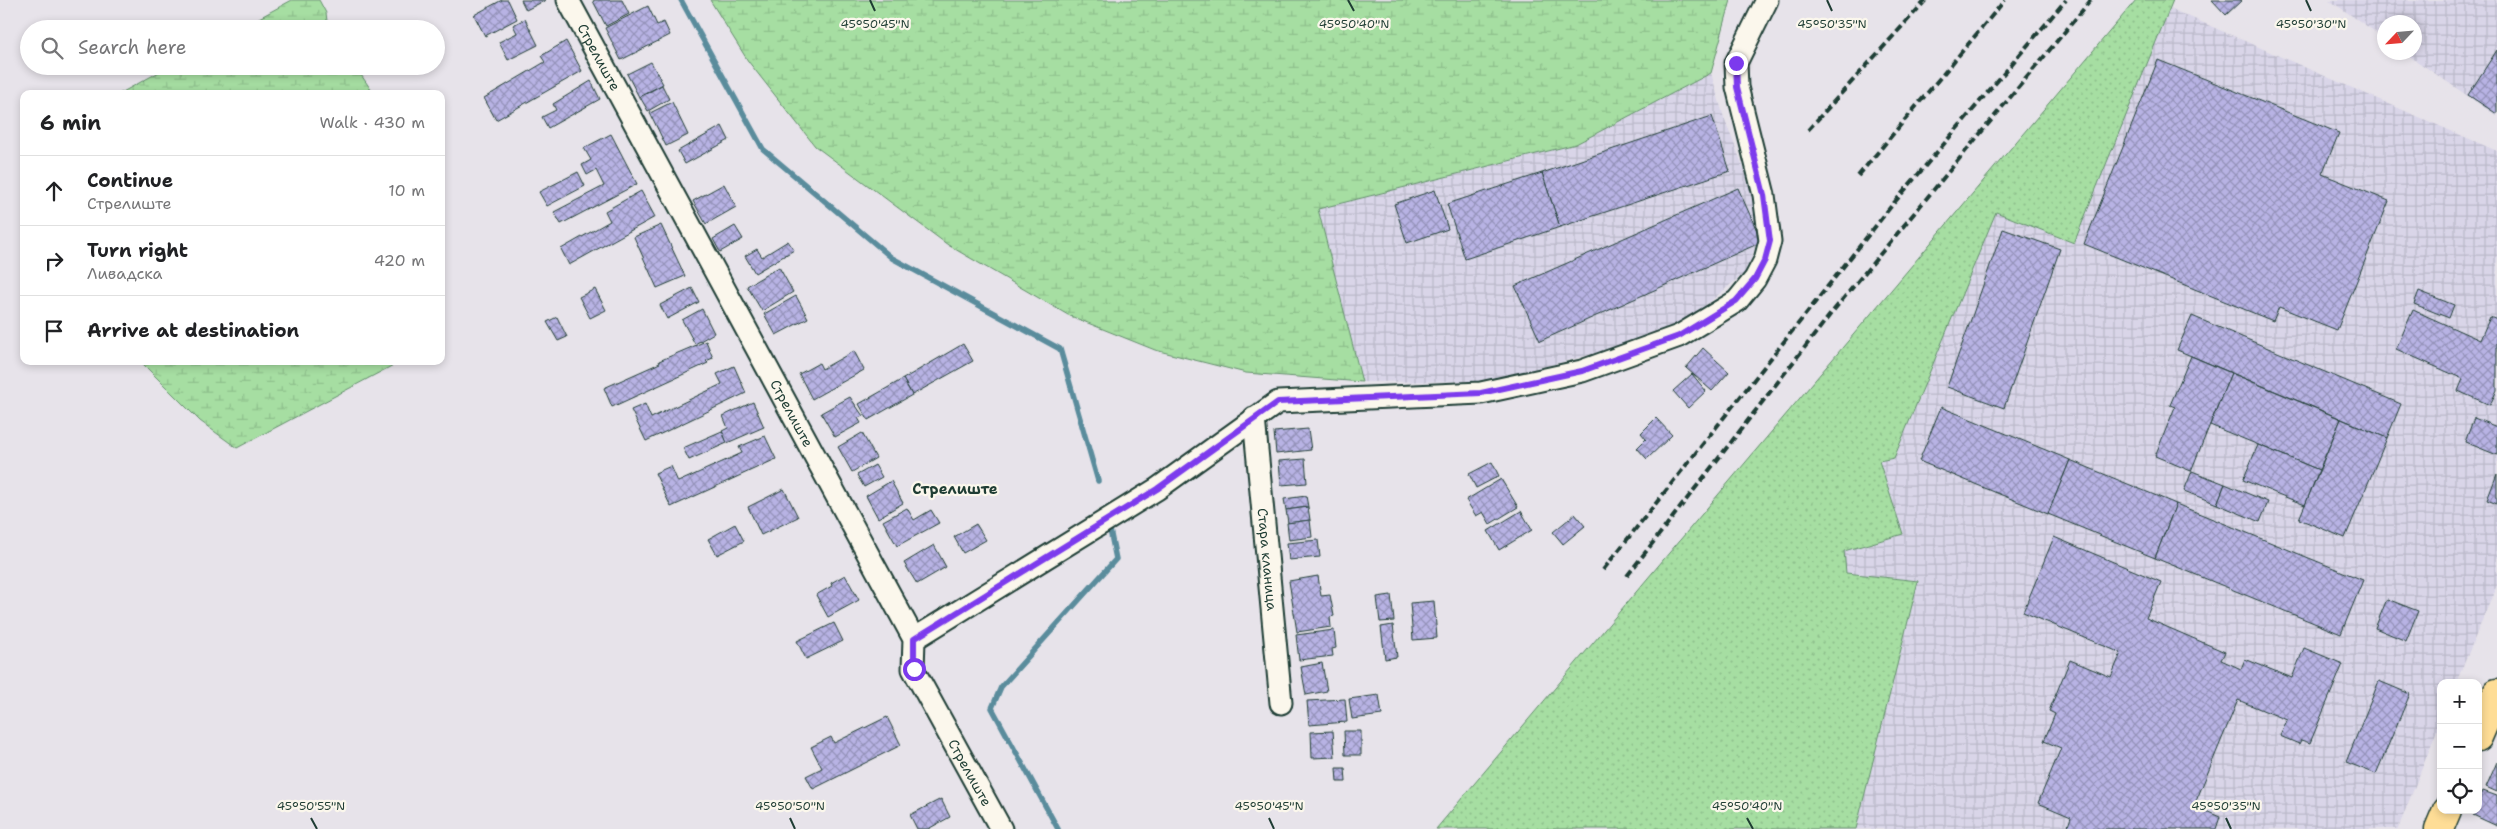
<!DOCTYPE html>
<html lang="en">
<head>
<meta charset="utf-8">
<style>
  body { margin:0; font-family:"Shantell Sans",sans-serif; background:#f6f6f6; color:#202124 }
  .controls { position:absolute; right:15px; bottom:15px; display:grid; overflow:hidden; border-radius:10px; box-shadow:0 2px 8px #0003 }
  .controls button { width:45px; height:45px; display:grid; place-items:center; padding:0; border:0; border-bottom:1px solid #e0e0e0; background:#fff; color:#202124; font:25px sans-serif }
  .compass { position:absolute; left:2377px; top:15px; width:45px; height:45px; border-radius:50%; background:#fff; box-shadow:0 2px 8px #0003; rotate:244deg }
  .stop { position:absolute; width:15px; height:15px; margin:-11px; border:4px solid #7c3aed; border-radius:50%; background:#fff }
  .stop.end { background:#7c3aed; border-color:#fff; box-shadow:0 1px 5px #0008 }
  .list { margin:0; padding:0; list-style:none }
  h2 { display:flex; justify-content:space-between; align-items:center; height:65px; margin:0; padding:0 20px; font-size:21px }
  h2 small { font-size:16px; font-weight:400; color:#757577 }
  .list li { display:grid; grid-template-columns:32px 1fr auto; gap:15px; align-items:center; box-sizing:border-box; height:70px; padding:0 20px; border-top:1px solid #e0e0e0 }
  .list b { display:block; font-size:19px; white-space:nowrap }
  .list p { margin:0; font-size:16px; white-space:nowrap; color:#757577 }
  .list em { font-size:16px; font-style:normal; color:#757577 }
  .icon { flex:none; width:28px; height:28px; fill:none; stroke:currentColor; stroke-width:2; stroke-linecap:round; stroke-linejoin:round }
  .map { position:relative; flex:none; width:2497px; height:829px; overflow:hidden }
  .search { position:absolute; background:#fff; box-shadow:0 2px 8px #0003; left:20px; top:20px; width:425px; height:55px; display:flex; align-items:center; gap:12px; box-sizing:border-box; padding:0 18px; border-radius:28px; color:#757577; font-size:19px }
  .panel { position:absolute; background:#fff; box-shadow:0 2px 8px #0003; left:20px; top:90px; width:425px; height:275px; border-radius:10px }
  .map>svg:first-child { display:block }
  .industrial { fill:url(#industrial-grid) }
  .grass { fill:url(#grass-dots); stroke:#628e6b }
  .wetland { fill:url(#wetland-marsh); stroke:#628e6b }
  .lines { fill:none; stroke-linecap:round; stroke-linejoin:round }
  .stream { stroke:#5a8c9c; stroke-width:5.5 }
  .building { fill:url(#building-cross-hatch); stroke:#1f3d34 }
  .street-casing { stroke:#1f3d34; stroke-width:25 }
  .primary-casing { stroke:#1f3d34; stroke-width:31 }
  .street { stroke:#fbf7ec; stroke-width:21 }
  .primary { stroke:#fedd96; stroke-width:28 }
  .rail { stroke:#1f3d34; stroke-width:4; stroke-dasharray:8 4; stroke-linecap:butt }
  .route { stroke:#7c3aed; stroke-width:6 }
  .ticks { fill:none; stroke:#1f3d34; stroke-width:2 }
  .labels { text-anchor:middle; stroke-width:4.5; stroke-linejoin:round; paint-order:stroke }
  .street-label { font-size:14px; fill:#1f3d34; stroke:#fbf7ec }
  .neighbourhood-label { font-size:15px; font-weight:bold; fill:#1f3d34; stroke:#fbf7ec }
  .ticks-label { font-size:12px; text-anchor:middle; fill:#1f3d34; stroke:#fbf7ec; stroke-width:4.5; stroke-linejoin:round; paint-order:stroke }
</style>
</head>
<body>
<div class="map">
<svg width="2497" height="829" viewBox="0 0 2497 829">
  <defs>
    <pattern id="industrial-grid" width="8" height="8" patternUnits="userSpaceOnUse" patternTransform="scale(1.25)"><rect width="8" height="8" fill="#d9d5e8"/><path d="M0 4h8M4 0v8" fill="none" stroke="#bab8c8"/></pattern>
    <pattern id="grass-dots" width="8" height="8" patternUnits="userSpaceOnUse" patternTransform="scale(1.25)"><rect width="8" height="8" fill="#a6dea2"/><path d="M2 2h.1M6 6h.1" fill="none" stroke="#8ebf8c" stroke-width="1.8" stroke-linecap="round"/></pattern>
    <pattern id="wetland-marsh" width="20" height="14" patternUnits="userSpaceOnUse" patternTransform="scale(1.25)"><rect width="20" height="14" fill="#a6dea2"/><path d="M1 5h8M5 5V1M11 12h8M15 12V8" fill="none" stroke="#8ebf8c"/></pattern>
    <pattern id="building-cross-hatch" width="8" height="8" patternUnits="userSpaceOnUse" patternTransform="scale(1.25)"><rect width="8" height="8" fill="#b8b3e4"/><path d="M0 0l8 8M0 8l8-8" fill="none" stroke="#9593ba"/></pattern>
  </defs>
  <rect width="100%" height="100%" fill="#e7e3ea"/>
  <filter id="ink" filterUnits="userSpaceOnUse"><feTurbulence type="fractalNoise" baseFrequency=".02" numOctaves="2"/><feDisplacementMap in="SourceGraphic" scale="10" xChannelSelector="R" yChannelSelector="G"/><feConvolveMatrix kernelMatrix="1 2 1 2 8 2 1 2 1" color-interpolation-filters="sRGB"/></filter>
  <g filter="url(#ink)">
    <g class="industrial">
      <path d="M2329,0H2497V116L2405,53L2414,52V22H2384V38Z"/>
      <path d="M2169,8L2497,151V585L2456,683H2441V720L2398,829H1856L1918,581L1845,573L1844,551L1903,534L1879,461L1894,458L1996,212L2074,242Z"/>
      <path d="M1711,73L1724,118L1764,220L1747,271L1672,333L1490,381L1362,382L1318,209L1576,144Z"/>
    </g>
    <path class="grass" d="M2136,0H2173L2074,243L1996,212L1894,458L1879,461L1903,534L1844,551L1846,573L1918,581L1856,829H1436Z"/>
    <g class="wetland">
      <path d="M292,0H319L326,13L328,29H239Z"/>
      <path d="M710,0H1731L1711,73L1576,144L1318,209L1362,382L1246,373L1155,350L1068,315L948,245L815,146L748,61Z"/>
      <path d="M170,66H355L374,94H119Z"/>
      <path d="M140,361H401L237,448L200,421Z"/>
    </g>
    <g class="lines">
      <g class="stream">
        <path d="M681,0L763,149L892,258L1060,349L1098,481"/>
        <path d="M1058,829L992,708L1001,687L1116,559L1110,530"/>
      </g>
    </g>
    <g class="building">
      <path d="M502,0H508L517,19L485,36L474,15Z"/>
      <path d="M521,0H546L526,10Z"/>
      <path d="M595,0H622L629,14L606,26L593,1Z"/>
      <path d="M2212,0H2242L2226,15Z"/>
      <path d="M648,6L657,25L664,22L670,35L621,60L605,28Z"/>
      <path d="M525,19L538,45L508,60L499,42L517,33L513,25Z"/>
      <path d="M566,41L582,71L496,120L484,98L545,62L541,56Z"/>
      <path d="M2497,50V114L2468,95Z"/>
      <path d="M2158,60L2339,133L2322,174L2389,201L2337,330L2279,307L2273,321L2084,244Z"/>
      <path d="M651,62L663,84L639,97L627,74Z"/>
      <path d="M591,81L600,99L548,128L542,117L556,110L553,104Z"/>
      <path d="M662,85L669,99L648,111L640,97Z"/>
      <path d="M672,102L688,135L666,146L650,113Z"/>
      <path d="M1712,116L1730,171L1560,227L1542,173Z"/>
      <path d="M722,126L729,140L685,164L678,151Z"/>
      <path d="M611,134L637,184L561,224L554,212L604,186L596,170L587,175L582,165L591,160L584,148Z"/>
      <path d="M578,172L585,186L547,206L539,192Z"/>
      <path d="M1542,173L1560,227L1465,259L1447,204Z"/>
      <path d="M724,184L736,207L706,224L693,201Z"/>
      <path d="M1738,188L1762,242L1540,341L1515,286Z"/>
      <path d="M1435,190L1448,229L1407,243L1394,204Z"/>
      <path d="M641,191L655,217L569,265L561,249L610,221L605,211Z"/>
      <path d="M661,225L685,276L657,288L634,237Z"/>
      <path d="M735,226L743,239L720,252L713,239Z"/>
      <path d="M2003,229L2060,249L2004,408L1947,387Z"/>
      <path d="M788,241L794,250L755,273L745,256L757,249L762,257Z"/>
      <path d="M779,267L793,292L762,311L747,286Z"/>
      <path d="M692,288L699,302L667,319L660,305Z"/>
      <path d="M595,289L606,310L590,318L579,297Z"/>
      <path d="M2419,291L2454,305L2449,318L2414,304Z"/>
      <path d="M796,296L808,318L776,335L764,314Z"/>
      <path d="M702,309L714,333L695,344L682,320Z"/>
      <path d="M2413,310L2480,340L2490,317L2497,320V390L2490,405L2458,391L2463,379L2396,349Z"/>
      <path d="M2192,316L2401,404L2387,438L2177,350Z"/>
      <path d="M557,317L567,337L558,341L547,322Z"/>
      <path d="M706,341L713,358L706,361L708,363L612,407L604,388L660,363L659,361Z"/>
      <path d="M963,344L973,361L912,395L903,379Z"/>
      <path d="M1703,348L1729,372L1712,391L1686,368Z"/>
      <path d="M854,351L864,370L812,399L799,374L819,363L822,369Z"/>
      <path d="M2191,356L2231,373L2191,471L2155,456L2175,407L2170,405Z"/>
      <path d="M734,366L746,393L646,441L631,410L645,404L651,418L722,384L717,374Z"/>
      <path d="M2231,373L2341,419L2319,470L2210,425Z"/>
      <path d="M1692,374L1706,391L1688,408L1673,391Z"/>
      <path d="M903,379L912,395L868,420L859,404Z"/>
      <path d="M850,397L863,416L858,418L861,423L835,437L821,413Z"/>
      <path d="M753,402L764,427L727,443L722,431L728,428L723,416Z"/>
      <path d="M1941,407L2070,460L2048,514L1919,461Z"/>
      <path d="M1656,418L1672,435L1647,459L1637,448L1646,439L1641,433Z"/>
      <path d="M2474,418L2497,427V455L2465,442Z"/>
      <path d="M2341,419L2387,438L2345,538L2299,519Z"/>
      <path d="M1308,429L1311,450L1276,454L1274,432Z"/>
      <path d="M722,431L727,443L689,460L683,448Z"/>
      <path d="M862,433L876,458L852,472L838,447Z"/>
      <path d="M765,436L776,459L671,507L655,473L671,466L678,482L742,453L739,447Z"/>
      <path d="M2258,445L2319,470L2305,505L2243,480Z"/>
      <path d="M1305,459L1307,483L1281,485L1279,461Z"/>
      <path d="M2070,460L2176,504L2155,558L2048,514Z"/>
      <path d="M1492,462L1499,476L1476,488L1469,474Z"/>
      <path d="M875,465L882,477L864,487L857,475Z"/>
      <path d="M2192,471L2225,484L2217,504L2184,491Z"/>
      <path d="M2497,474V504L2487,500Z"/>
      <path d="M1501,479L1518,507L1490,524L1483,512L1476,516L1466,500Z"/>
      <path d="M891,481L903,503L878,518L866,496Z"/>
      <path d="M2225,484L2268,502L2260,522L2217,504Z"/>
      <path d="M784,489L798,517L761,535L748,507Z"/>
      <path d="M1306,496L1308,507L1286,510L1284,499Z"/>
      <path d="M2176,504L2363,580L2341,634L2155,558Z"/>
      <path d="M1308,507L1310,520L1288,523L1286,510Z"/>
      <path d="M907,508L914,520L931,510L939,523L897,546L883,521Z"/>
      <path d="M1521,511L1532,530L1499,550L1488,531Z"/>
      <path d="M1575,514L1585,526L1563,544L1553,532Z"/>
      <path d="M1310,520L1312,537L1289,540L1287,523Z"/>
      <path d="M735,524L744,541L717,555L708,539Z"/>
      <path d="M976,524L986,540L963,553L954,537Z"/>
      <path d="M2054,537L2161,582L2146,618L2225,652L2221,660L2241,669L2245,659L2292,678L2304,648L2343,664L2310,743L2301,740L2299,744L2280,736L2287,720L2238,700L2194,806L2220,817L2216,829H2072L2068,826L2071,817L2038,803L2061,748L2044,741L2055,714L2049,711L2070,660L2111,677L2121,653L2023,612Z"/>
      <path d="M1318,540L1320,557L1289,560L1287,543Z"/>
      <path d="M934,545L946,567L917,584L904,563Z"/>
      <path d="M845,575L859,600L828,617L816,595L832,586L831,583Z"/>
      <path d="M1318,576L1321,596L1330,595L1334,616L1330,617L1331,627L1297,632L1289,581Z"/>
      <path d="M1391,595L1394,621L1380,622L1377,597Z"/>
      <path d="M2387,599L2418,611L2406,641L2375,628Z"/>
      <path d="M1434,601L1437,638L1413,640L1410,603Z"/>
      <path d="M834,623L843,641L806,659L797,641Z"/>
      <path d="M1393,625L1397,657L1385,659L1381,627Z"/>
      <path d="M1334,630L1336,648L1332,649L1333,656L1299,660L1296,635Z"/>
      <path d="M1322,663L1327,691L1306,695L1301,667Z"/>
      <path d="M2379,681L2410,694L2376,774L2346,762Z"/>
      <path d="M1379,695L1382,715L1352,719L1349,699Z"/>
      <path d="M1345,699L1347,722L1309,725L1307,701Z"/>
      <path d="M887,717L901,745L813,789L806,776L822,768L811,747L831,737L834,743Z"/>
      <path d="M1333,731L1335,757L1312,758L1311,732Z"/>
      <path d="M1344,731H1361V755H1345Z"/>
      <path d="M2497,762V792L2486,787Z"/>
      <path d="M1336,768H1345L1346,782H1337Z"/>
      <path d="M2483,791L2497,796V826L2473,815L2475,810H2478V802Z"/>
      <path d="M941,799L950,817L928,829H917L910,815Z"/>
    </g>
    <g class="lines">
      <defs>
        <g id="street">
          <path id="s1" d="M568,0L914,639L913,669L1001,829"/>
          <path id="s2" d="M1254,418L1281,703"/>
          <path d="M914,639L1157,489L1278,402L1481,393L1582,371L1679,336L1737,301L1755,279L1765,260L1770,241L1764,195L1737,87L1736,63L1767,0"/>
        </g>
        <g id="primary">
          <path d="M2478,737L2497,693"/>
          <path d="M2439,829L2447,810"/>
        </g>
      </defs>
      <use href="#street" class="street-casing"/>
      <use href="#primary" class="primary-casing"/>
      <use href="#street" class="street"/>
      <use href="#primary" class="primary"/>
      <g class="rail">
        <path d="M1808,130L1926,0"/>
        <path d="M1858,176L2005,0"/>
        <path d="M1603,570L1893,204L2066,0"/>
        <path d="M1627,576L1833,311L2091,0"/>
      </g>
    </g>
  </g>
  <g class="lines" filter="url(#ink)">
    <path class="route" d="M914,669V639L1157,489L1278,402L1481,393L1582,371L1679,336L1736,301L1755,279L1765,260L1770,241L1764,195L1737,87L1736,63"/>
  </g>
  <path class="ticks" d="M870,0L875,11M1348,0L1354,11M1827,0L1832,11M2306,0L2311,11M311,818L317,829M790,818L795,829M1269,818L1274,829M1747,818L1753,829M2226,818L2231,829"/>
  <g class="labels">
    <g class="street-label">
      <text dy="5" stroke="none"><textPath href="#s1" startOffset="65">Стрелиште</textPath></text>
      <text dy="5" stroke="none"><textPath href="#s1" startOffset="470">Стрелиште</textPath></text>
      <text dy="5" stroke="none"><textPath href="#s2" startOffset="142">Стара кланица</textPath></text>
      <text dy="5" stroke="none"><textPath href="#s1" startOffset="875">Стрелиште</textPath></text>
    </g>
    <g class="neighbourhood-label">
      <text x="955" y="494">Стрелиште</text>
    </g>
  </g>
  <g class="ticks-label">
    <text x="875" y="28">45°50'45"N</text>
    <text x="1832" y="28">45°50'35"N</text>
    <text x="2311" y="28">45°50'30"N</text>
    <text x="1354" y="28">45°50'40"N</text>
    <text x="311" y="810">45°50'55"N</text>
    <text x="790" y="810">45°50'50"N</text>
    <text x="1269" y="810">45°50'45"N</text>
    <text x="1747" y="810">45°50'40"N</text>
    <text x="2226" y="810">45°50'35"N</text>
  </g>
</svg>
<div class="controls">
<button>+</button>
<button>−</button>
<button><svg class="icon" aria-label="locate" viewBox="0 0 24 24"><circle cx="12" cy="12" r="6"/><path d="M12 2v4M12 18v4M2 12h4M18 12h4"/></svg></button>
</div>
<svg class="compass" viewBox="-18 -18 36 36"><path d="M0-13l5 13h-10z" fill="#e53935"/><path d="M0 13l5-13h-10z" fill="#757577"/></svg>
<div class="stop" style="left:914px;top:669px"></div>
<div class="stop end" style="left:1736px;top:63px"></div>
<div class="search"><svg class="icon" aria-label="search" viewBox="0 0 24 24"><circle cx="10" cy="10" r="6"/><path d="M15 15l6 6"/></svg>Search here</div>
<section class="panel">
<h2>6 min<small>Walk · 430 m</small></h2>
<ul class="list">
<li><svg class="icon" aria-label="ahead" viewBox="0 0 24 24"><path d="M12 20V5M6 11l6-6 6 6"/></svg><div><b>Continue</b><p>Стрелиште</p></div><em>10 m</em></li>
<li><svg class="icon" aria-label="right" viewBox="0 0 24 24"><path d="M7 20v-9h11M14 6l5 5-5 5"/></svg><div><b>Turn right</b><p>Ливадска</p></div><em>420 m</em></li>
<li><svg class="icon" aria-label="arrive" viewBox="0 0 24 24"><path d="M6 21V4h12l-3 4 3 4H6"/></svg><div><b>Arrive at destination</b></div></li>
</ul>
</section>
</div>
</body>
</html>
